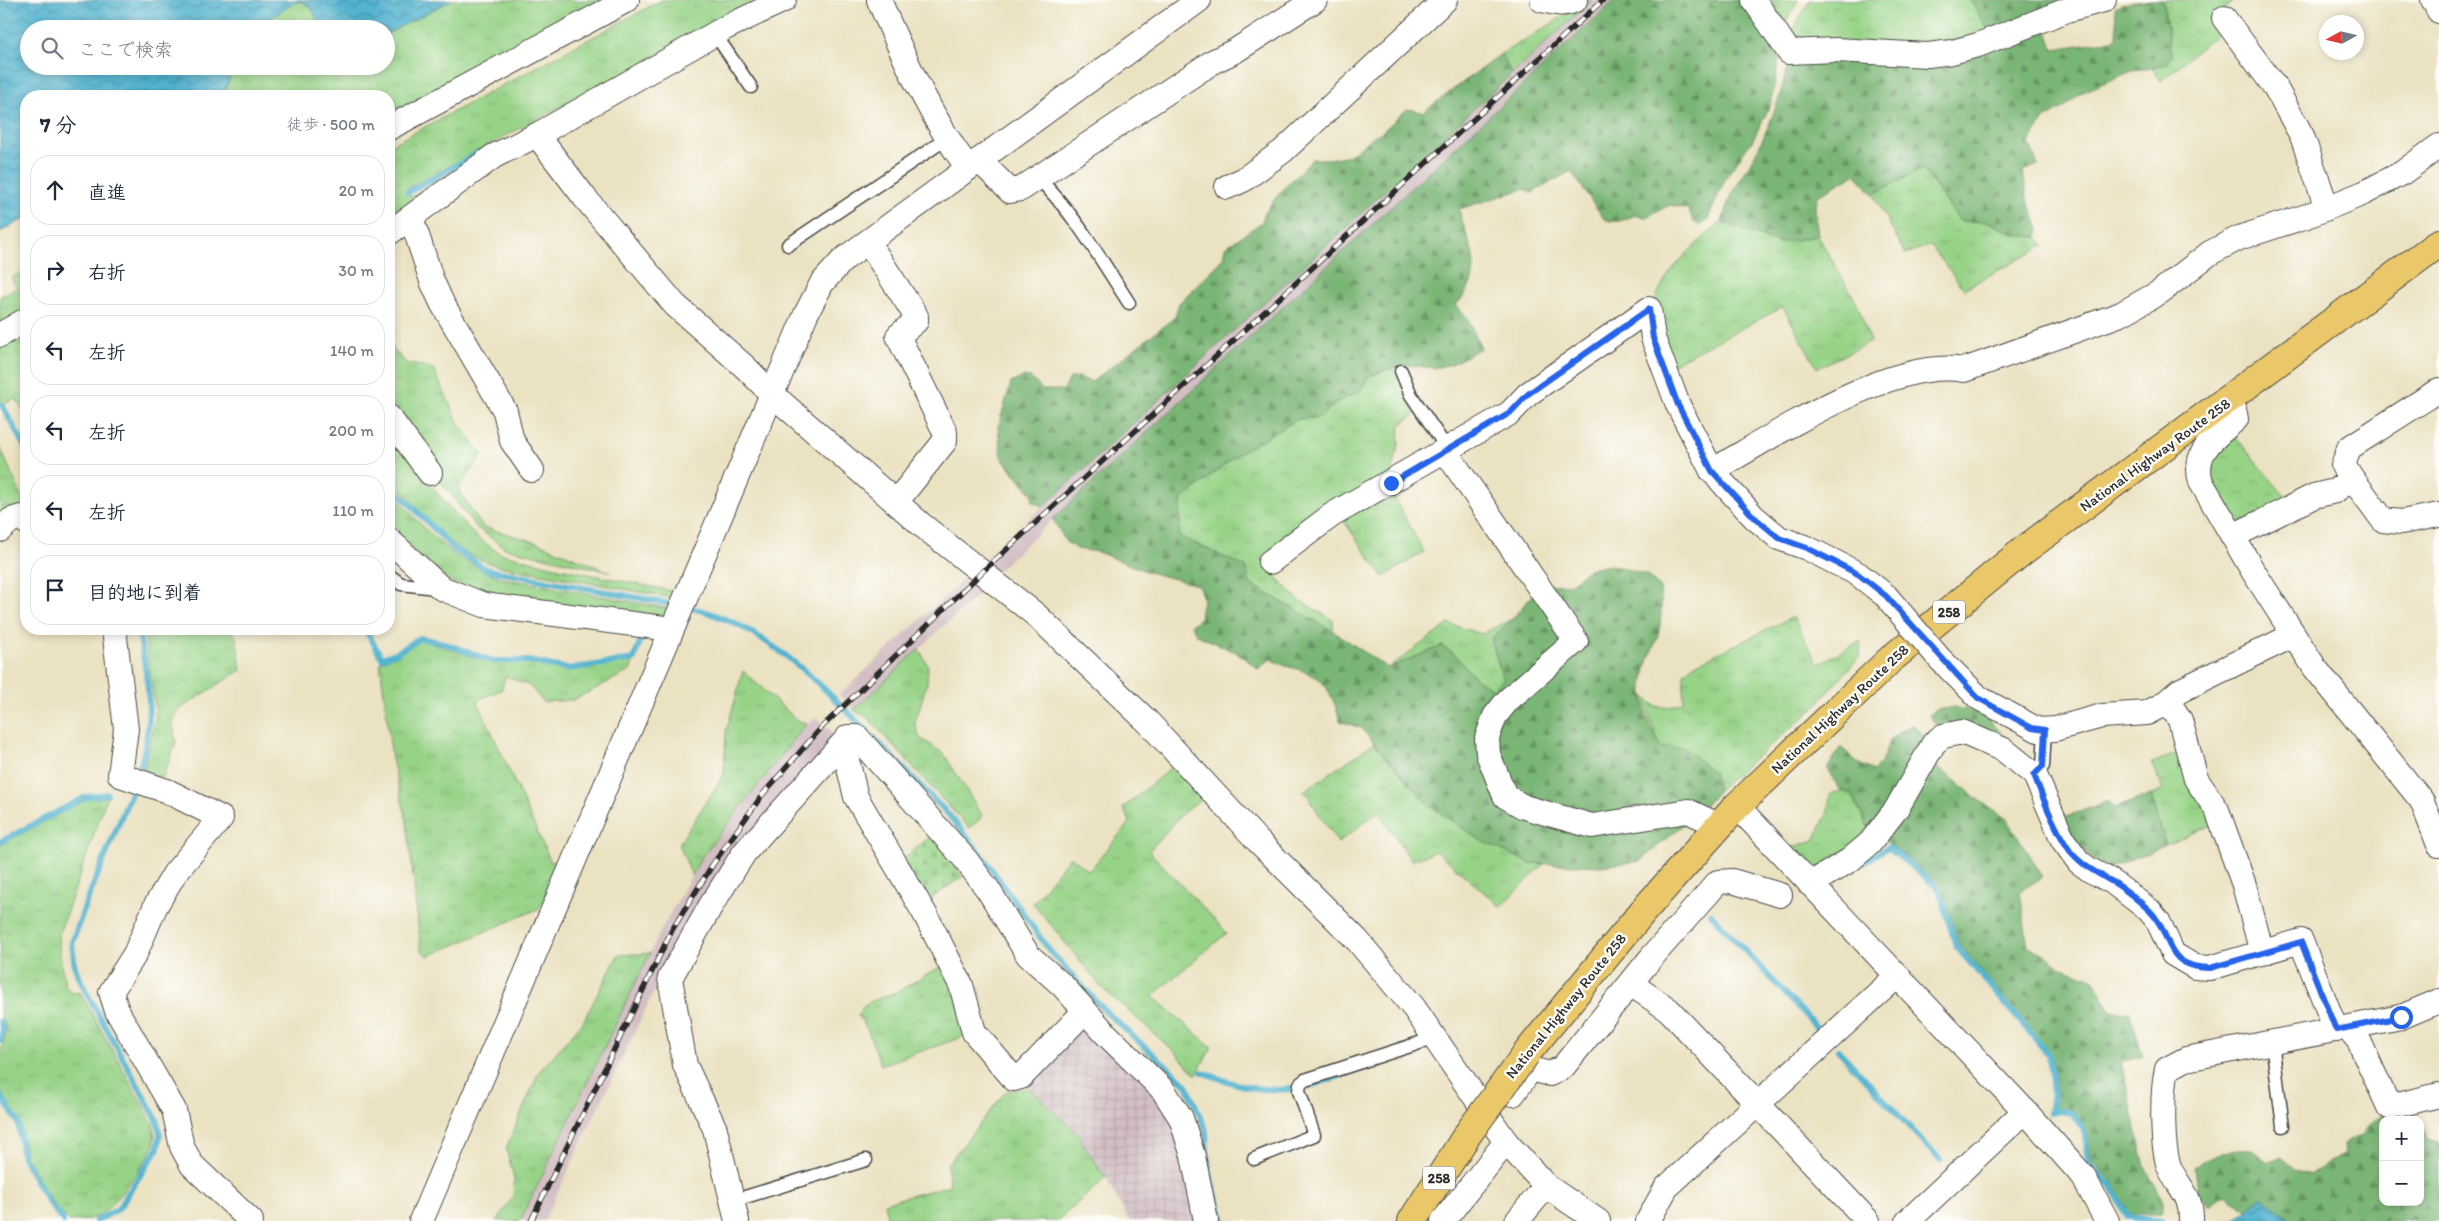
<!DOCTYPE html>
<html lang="ja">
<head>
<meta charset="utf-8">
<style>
  body { margin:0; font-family:Itim,"Klee One",sans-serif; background:#f6f6f7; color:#1f2937 }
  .controls { position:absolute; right:15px; bottom:15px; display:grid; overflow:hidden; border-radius:10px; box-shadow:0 2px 8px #0003 }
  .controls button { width:45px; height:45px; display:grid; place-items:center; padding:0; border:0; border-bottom:1px solid #e0e1e3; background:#fff; color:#1f2937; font:25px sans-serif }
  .compass { position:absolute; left:2319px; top:15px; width:45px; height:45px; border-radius:50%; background:#fff; box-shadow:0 2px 8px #0003; rotate:262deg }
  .stop { position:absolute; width:15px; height:15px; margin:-11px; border:4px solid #2563eb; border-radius:50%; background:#fff }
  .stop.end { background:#2563eb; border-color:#fff; box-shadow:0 1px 5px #0008 }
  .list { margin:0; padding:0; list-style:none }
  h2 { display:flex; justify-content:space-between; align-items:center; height:65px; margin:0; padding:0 20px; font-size:21px }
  h2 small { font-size:16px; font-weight:400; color:#747a83 }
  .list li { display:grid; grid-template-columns:32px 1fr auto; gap:15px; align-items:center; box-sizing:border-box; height:70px; margin:0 10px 10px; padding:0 10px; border:1px solid #e0e1e3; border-radius:20px }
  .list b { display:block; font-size:19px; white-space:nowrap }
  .list em { font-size:16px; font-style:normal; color:#747a83 }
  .icon { flex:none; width:28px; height:28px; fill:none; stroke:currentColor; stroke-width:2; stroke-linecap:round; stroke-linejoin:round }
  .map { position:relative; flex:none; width:2439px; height:1221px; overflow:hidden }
  .search { position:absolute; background:#fff; box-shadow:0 2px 8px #0003; left:20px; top:20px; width:375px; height:55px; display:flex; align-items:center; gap:12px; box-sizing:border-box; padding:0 18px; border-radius:28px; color:#747a83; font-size:19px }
  .panel { position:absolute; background:#fff; box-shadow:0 2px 8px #0003; left:20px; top:90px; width:375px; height:545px; border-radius:20px }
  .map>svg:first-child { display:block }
  .industrial { fill:url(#industrial-grid) }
  .railway { fill:#d2bec3 }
  .grass { fill:url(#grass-tufts); stroke:#617f59 }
  .forest { fill:url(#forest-firs); stroke:#527050 }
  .cemetery { fill:url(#cemetery-stones); stroke:#617f59 }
  .water { fill:url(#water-waves); stroke:#3e707e }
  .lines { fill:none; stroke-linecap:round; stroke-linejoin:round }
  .stream { stroke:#52b4d0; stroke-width:6 }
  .lane-casing { stroke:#484642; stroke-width:15 }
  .street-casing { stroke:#484642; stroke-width:26 }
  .highway-casing { stroke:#484642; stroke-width:30 }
  .lane { stroke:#fff; stroke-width:12 }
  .street { stroke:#fff; stroke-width:24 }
  .highway { stroke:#eac769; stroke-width:28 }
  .rail-casing { stroke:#2b2b2b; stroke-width:5.5 }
  .rail { stroke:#fdfcf7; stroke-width:4; stroke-dasharray:11; stroke-linecap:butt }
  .street-bridge-casing { stroke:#484642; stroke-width:26; stroke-linecap:butt }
  .highway-bridge-casing { stroke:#484642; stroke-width:30; stroke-linecap:butt }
  .street-bridge { stroke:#fff; stroke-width:24 }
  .highway-bridge { stroke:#eac769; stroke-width:28 }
  .route { stroke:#2563eb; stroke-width:6 }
  .labels { text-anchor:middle; stroke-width:5; stroke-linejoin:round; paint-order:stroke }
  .shield { fill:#fdfcf7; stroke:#6a6a68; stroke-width:1 }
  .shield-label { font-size:14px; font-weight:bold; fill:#2b2b2b }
  .street-label { font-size:15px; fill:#2b2b2b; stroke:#fdfcf7 }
</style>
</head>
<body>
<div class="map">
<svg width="2439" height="1221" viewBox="0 0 2439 1221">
  <defs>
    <pattern id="industrial-grid" width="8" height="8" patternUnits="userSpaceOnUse" patternTransform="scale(1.25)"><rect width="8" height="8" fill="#d2bec3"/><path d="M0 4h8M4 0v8" fill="none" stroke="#b4a3a8"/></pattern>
    <pattern id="grass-tufts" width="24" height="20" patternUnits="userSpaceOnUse" patternTransform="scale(1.25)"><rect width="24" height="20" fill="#97d387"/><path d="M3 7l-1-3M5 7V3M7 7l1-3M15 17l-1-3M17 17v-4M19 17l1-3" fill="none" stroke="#82b575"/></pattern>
    <pattern id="forest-firs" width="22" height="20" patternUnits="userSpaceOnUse" patternTransform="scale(1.25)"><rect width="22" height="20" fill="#79b574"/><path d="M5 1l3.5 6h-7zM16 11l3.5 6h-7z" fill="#63935f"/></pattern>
    <pattern id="cemetery-stones" width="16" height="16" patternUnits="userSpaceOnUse" patternTransform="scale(1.25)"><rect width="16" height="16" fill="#97d387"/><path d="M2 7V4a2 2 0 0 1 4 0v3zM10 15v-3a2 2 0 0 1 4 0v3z" fill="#82b575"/></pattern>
    <pattern id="water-waves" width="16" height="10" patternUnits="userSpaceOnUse" patternTransform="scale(1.25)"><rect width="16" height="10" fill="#52b4d0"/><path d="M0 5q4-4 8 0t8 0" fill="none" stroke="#4493a9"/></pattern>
  </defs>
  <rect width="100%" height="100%" fill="#fdfcf7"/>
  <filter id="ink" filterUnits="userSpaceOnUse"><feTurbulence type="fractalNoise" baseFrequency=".02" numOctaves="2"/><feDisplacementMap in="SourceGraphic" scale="10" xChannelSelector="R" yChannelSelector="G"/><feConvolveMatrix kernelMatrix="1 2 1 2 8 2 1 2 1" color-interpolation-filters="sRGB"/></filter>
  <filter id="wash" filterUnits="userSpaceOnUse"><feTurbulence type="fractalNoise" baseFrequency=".0096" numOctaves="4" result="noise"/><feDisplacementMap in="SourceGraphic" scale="20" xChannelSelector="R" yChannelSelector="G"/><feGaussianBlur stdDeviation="1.12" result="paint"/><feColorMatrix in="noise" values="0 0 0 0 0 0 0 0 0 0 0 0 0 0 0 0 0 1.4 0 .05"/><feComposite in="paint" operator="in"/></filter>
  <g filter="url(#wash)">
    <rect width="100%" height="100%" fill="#ebe2c2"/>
    <path class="industrial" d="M1084,1019L1168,1105L1200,1221H1129L1106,1178L1080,1140L1081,1137L1029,1088L1028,1082Z"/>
    <g class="railway">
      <path d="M1592,0H1615L993,575L979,565Z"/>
      <path d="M970,573L987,586L854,710L839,695Z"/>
      <path d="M817,718L831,731L832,740L702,901L657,985L544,1221H520L661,930L700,860L807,723Z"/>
    </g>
    <g class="grass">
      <path d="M452,0H608L389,118V96H223L234,66H386V34Z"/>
      <path d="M662,0H762L406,189L411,197L491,151L389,225V146Z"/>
      <path d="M1584,0H1592L1512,74L1501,54L1561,18Z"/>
      <path d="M1760,0H1798L1783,27Z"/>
      <path d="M1810,0H1970L1989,31L1958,44L1795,46L1790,35Z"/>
      <path d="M2163,0H2235L2214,18L2223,29L2161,81L2152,67L2166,64L2171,56Z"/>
      <path d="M301,1C313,6 316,16 320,29H255L293,3Z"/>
      <path d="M1923,169L1960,221L1989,222L2015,235L2037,237L2044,246L1964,289L1930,245L1905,254L1873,194Z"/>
      <path d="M1722,222L1778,243L1818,236L1858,305L1870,342L1817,368L1783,307L1669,366C1666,352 1654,318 1655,306C1657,276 1700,240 1722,222Z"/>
      <path d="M26,271V309L0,323V297L17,288L11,278Z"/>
      <path d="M26,334V416L16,398L0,406V347Z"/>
      <path d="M389,344L406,363L433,368L459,424L482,455L458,489L483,527L536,542L610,572L505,548L476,527L434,473L435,465L389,404Z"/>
      <path d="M1393,368L1415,415L1400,425L1399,445L1390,476L1270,571L1299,600L1333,620V631L1250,584L1245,567L1179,536L1181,500L1239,453L1298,419L1320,417L1339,401L1360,391L1369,376Z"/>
      <path d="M389,430L424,478L475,536L499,553L559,568L677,592L673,598L498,566C484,561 468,556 456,546C431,526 410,500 389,475Z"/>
      <path d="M2234,435L2288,500L2238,525L2206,484L2209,454Z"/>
      <path d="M0,447L24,502L0,523Z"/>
      <path d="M389,488C423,528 450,560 502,578L670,609L665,618L485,596L453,584L389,530Z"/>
      <path d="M1390,490L1424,552L1383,577L1341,517Z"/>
      <path d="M1793,617L1818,664L1861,641L1860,656L1814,708L1718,790L1713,772L1660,747L1643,695C1658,711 1663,709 1683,702L1684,673L1695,664Z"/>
      <path d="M1512,619L1491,639L1503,679L1494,689L1476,679L1454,654L1442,646L1388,668L1449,624L1482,634Z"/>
      <path d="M144,629H231L237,640L241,670L178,710L173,724L176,743L163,777L143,775L156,715Z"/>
      <path d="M420,640L492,663H527L569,670L633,662L630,671L573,700L543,702L530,686L506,676L501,690L477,700L551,862L564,859L549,894L538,909L428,956L421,951L407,822L392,759L380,662L399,654Z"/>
      <path d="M919,649L928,666L927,683L915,723L919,737L944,754L983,817L969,828L867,717L854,710Z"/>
      <path d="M743,671L798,721L807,723L700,859L692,876L679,844L724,774L726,732Z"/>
      <path d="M1374,743L1427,804L1529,863L1544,864L1501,907L1436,851L1412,861L1378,812L1338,843L1304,791Z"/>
      <path d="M2182,752L2216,823L2166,845L2151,795L2163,789L2151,763Z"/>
      <path d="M1175,764L1205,796L1183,813L1149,851L1227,933L1152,996L1212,1047L1196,1075L1175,1052L1102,988L1033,903L1070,856L1089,871L1130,822L1123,808Z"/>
      <path d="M1841,791L1852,794L1867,826L1876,830L1812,873L1787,849L1814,840L1828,812L1830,794Z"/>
      <path d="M107,797L58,937L62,968L66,987L73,993L80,992L153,1124C154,1131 156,1140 153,1147C148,1160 113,1207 101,1214C90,1221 80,1221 68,1221L49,1198L26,1157L20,1121L0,1090V1055L7,1030L0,1013V845L88,799Z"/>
      <path d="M650,953L520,1221H497L513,1197L514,1178L506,1148L539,1072L583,1022L618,955Z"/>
      <path d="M946,964L969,1033L957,1039L881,1065L868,1031L858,1015L865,1004L898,991Z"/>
      <path d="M1029,1088L1081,1137L1080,1140L1106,1178L1057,1221H888L884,1203L950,1185L947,1165L1006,1091Z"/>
    </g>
    <g class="forest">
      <path d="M1615,0H1747L1780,56L1770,106L1752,141L1726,177L1708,219L1700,226L1694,222L1688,209L1670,205L1644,218L1635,215C1624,220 1616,224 1604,219L1571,171L1532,193L1524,189L1459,209C1468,248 1489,270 1456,305L1469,321L1481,348L1452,364L1434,368L1412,365L1386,369L1369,376L1360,391L1338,401L1320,417L1298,419L1239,453L1181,500L1179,536L1246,567L1250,584L1333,631L1388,668L1442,646L1454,654L1476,679L1493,689L1503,679L1491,639L1512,619L1533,594L1546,585L1570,584L1589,569L1612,565L1647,575L1660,588C1662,606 1662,628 1654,646C1648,659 1642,679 1643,695C1643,712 1654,731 1660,747L1684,748L1713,772L1718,790L1703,808L1640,861L1601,866L1529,863L1480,840L1427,804L1361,728L1340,721C1334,701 1329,682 1308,673C1295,667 1285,668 1271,659L1258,669L1238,653L1197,635L1191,625L1200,618L1203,598L1198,585L1148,572L1098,552L1077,549L1066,542L1053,519Z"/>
      <path d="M1970,0H2071L1989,31Z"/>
      <path d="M2152,0H2163L2171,56L2166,64L2132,71L2083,92L2063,108L2044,119L2029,143L2038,165L2023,171L2027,198L2039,229L2037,237L2015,235L1989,222L1960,221L1923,169L1873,194L1855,174L1818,196L1815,208L1818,236L1779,243L1722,222C1728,194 1747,172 1759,147C1772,120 1782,93 1788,63L2046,27L2053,49L2112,40L2117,38L2115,7L2121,4Z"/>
      <path d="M1501,54L1512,74L1044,506L1034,503L1032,500L1033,495L1002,459L998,427L1011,383L1023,377L1031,378L1043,390H1064L1070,378L1079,377L1092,382L1175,317L1179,303L1224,258L1226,247L1262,222C1264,205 1300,173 1312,159H1328L1350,155L1375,135L1381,133L1407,109L1423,112Z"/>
      <path d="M1954,708C1981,709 1987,715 2003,736L2000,743L1940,731L1929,715L1938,709Z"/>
      <path d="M1913,724L1929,741L1876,830L1867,826L1852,794L1841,791L1827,769L1841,747L1858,763L1873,771L1881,763L1890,739Z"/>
      <path d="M1928,764L1937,766L1980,801L2007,819L2043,877L2020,891L2028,947L2045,954L2060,967L2093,979L2111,1011L2130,1013L2143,1056L2121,1062L2145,1167L2163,1201V1212L2157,1214H2129L2113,1182L2093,1163L2086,1128L2073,1111L2053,1110C2056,1090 2056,1072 2050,1053L1959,944L1941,887L1882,838Z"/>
      <path d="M2151,795L2166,845L2102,871L2058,820L2108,801L2114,808Z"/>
      <path d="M2402,1111L2417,1117L2419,1120H2383V1202H2420V1123L2428,1139L2439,1142V1221H2293L2263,1197L2246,1210L2225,1195L2209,1206L2199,1196L2195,1167C2216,1155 2227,1147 2252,1149C2266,1164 2263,1164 2282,1156L2296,1171L2310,1175L2344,1153L2343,1145L2350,1140L2362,1136C2375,1116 2379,1115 2402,1111Z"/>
    </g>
    <path class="cemetery" d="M932,835L963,876L924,904L899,862Z"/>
    <g class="water">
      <path d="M0,0H452L386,34V29H320C316,17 313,6 301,1L293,3L255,29H29V66H234L223,96H26V218L0,232Z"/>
      <path d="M2263,1197L2293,1221H2233Z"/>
    </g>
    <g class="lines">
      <g class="stream">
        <path d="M408,192L479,153"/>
        <path d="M2,405L26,449"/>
        <path d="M389,483L455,550L488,570L676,605"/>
        <path d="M686,607C760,621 816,680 867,731"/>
        <path d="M365,629L382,658L398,652L420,638L443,643L493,661H528L569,669L634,659L641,639"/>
        <path d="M874,738L948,814L983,857L1049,950L1105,1011L1187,1085L1206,1131L1207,1158L1212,1184L1224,1221"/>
        <path d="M138,774C156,722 149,681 138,629"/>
        <path d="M0,842L86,797L107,794"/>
        <path d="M1863,863L1888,847L1939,889L1956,946L2049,1055L2053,1093L2050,1113L2059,1111L2072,1113L2084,1130L2090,1166L2111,1185L2128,1217L2161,1221"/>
        <path d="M1711,914L1820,1031"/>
        <path d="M0,1021L3,1030L0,1041"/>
        <path d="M1838,1050L1940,1160"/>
        <path d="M1202,1072C1235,1085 1257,1092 1292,1089"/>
        <path d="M1310,1086L1403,1055"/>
        <path d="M0,1095L18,1122L23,1158L47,1200L63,1221"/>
        <path d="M96,1221L118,1209L158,1148L160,1134L157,1120L86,992L75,968L72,943L86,903L132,791"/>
      </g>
    </g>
  </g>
  <g filter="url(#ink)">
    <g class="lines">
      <defs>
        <g id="lane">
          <path d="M715,34L751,87"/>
          <path d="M1038,178C1075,214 1101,260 1129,303"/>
          <path d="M788,245L946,139"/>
          <path d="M1401,371L1411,395L1448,450"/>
          <path d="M389,575L401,584L436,588"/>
          <path d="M2035,775L2043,766L2045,730"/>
          <path d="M2272,1042L2283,1126"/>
          <path d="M1254,1159L1314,1135L1299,1091L1300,1084L1305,1080L1435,1038"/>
          <path d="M732,1201L866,1160"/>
        </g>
        <g id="street">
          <path d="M784,0L725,28L537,135L585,198L675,305L745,367L773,395L923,526L1036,615L1148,722L1257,840L1357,940L1414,1008L1506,1142L1546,1186L1598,1221"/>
          <path d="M879,0C904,58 930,117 968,168"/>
          <path d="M1542,0C1554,3 1564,6 1575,0"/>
          <path d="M1754,0L1789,52L1836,50L1928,55L1952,52L1978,45L2067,10L2104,0"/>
          <path d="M2433,0L2439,11"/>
          <path d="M2224,18L2275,87L2302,136L2327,208"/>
          <path d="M389,128L627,0"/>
          <path d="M979,160L1010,191L1021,189L1214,61L1235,51L1315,0"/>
          <path d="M1227,187L1243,180L1283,151L1445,0"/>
          <path d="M411,217L432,281L442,303L505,411L512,441L532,470"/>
          <path d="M389,233L494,156L537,135"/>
          <path d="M868,242L916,316V321L898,336L945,432V441L896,502"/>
          <path d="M0,335L26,320"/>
          <path d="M2439,390L2349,448L2343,466L2383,520L2401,522L2439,515"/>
          <path d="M2232,399L2236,419C2215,438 2192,451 2201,482L2253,571L2315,668L2422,801L2439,845"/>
          <path d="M389,417L430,473"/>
          <path d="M1446,452L1576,641L1508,700L1495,716L1487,738L1488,754L1505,796L1524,807L1592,826L1688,811L1720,826"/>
          <path d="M1712,471C1775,435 1892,357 1964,370L2121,314L2160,292L2210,253L2239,238L2307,216L2364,193L2402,173L2439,146"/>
          <path d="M0,530L11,520L21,517L26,522"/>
          <path d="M2233,536L2314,496L2335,491L2351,479"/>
          <path d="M389,540L441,588L484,605L672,629"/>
          <path d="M1270,562L1332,515L1510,413L1528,394L1649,309L1653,338L1678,405L1712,471L1754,517L1779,538L1807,548L1858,574L1886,596"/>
          <path d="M114,629L126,729L120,775L167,791L221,818L175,873L156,905L135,954L111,992L117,1011L174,1110L182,1147L192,1165L251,1221"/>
          <path d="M1939,658L1979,698L2038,730L2055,729L2102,716L2147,713L2164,704L2175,712L2180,720L2196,779L2217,810L2244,885L2262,953"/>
          <path d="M2164,704L2179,691L2294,635"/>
          <path d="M848,737H857L966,860L989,891L1028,955L1062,985L1105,1033L1163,1090L1181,1118L1193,1156L1206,1221"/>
          <path d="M1737,806L2025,1111L1908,1221"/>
          <path d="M1810,884L1850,860L1870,843L1897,808L1934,743L1943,736L1962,732L2004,750L2035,775L2063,840L2079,862L2090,870L2111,881L2149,910L2158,921L2173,954L2195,967L2210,968L2301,941L2336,1030"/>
          <path d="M1631,984L1669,1010L1868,1221"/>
          <path d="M2348,1028L2359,1041L2389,1107L2439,1095"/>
          <path d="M1513,1094L1531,1069L1550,1074L1563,1067L1651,958L1718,882L1732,881L1780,895"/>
          <path d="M2025,1111L2083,1176L2107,1221"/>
          <path d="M421,1221L806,314L822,283L844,259L1199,0"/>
          <path d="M737,1221L715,1129L685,1065L670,978L710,907L744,853L843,743L856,797L925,914L961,985L974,1032L1014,1079L1021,1077L1085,1011"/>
          <path d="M1443,1221L1506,1142"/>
          <path d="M1517,1221L1546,1186"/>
          <path d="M1648,1221L1666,1188L1897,976"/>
          <path d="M2191,1221C2192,1195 2180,1190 2170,1169C2161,1148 2162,1090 2167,1069L2186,1059L2401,1017L2439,1001"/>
        </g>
        <g id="highway">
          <path d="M1526,1054L1644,910L1737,806L1891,659L2024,550L2439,243"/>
          <path d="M1412,1221L1467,1135"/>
        </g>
      </defs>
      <use href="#lane" class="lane-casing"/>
      <use href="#street" class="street-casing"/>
      <use href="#highway" class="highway-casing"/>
      <use href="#lane" class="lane"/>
      <use href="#street" class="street"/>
      <use href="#highway" class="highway"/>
      <defs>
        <path id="rail" d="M531,1221L672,930L713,864L763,794L822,727L981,573L1603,0"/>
      </defs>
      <use href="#rail" class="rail-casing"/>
      <use href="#rail" class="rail"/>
      <defs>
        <path id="street-bridge" d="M1886,596L1939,658"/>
        <path id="highway-bridge" d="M1467,1135L1526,1054"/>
      </defs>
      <use href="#street-bridge" class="street-bridge-casing"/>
      <use href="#highway-bridge" class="highway-bridge-casing"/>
      <use href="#street-bridge" class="street-bridge"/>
      <use href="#highway-bridge" class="highway-bridge"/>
    </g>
  </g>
  <g class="lines" filter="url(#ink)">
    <path class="route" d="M1391,483L1510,413L1528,394L1649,309L1653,338L1678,405L1712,471L1754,517L1779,538L1807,548L1858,574L1886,596L1978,698L2032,728L2045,730L2043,766L2034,775C2044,800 2054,828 2070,851C2081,865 2094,871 2109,880C2123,887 2137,899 2149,910C2174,934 2161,967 2210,968L2301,942L2336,1030L2401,1017"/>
  </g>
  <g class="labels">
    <g class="shield">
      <rect x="1933" y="600.5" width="32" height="23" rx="4"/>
      <rect x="1423" y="1166.5" width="32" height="23" rx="4"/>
    </g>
    <g class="shield-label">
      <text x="1949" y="617">258</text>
      <text x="1439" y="1183">258</text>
    </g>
    <g class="street-label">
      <text transform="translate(2155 455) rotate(-36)" y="5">National Highway Route 258</text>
      <text transform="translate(1840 709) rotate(-43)" y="5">National Highway Route 258</text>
      <text transform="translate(1566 1006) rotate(-51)" y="5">National Highway Route 258</text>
    </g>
  </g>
</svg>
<div class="controls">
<button>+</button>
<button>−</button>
</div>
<svg class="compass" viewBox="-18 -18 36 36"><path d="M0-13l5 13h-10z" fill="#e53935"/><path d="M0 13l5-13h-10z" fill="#747a83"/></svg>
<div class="stop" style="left:2401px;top:1017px"></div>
<div class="stop end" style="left:1391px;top:483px"></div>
<div class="search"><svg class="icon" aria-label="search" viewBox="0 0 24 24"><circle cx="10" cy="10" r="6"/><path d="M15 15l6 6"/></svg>ここで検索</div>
<section class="panel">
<h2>7 分<small>徒歩 · 500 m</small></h2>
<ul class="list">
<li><svg class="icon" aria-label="ahead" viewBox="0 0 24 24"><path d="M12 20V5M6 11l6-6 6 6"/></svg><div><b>直進</b></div><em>20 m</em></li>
<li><svg class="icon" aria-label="right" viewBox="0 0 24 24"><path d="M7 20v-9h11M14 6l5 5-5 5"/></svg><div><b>右折</b></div><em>30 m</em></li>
<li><svg class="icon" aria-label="left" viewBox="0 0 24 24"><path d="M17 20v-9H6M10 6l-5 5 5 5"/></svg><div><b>左折</b></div><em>140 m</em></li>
<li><svg class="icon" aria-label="left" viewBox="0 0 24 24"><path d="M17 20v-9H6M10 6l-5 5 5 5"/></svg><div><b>左折</b></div><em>200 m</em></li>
<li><svg class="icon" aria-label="left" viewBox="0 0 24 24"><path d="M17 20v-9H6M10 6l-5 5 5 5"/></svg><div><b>左折</b></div><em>110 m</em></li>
<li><svg class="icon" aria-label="arrive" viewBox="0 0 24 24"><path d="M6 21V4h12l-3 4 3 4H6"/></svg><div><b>目的地に到着</b></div></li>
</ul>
</section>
</div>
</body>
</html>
